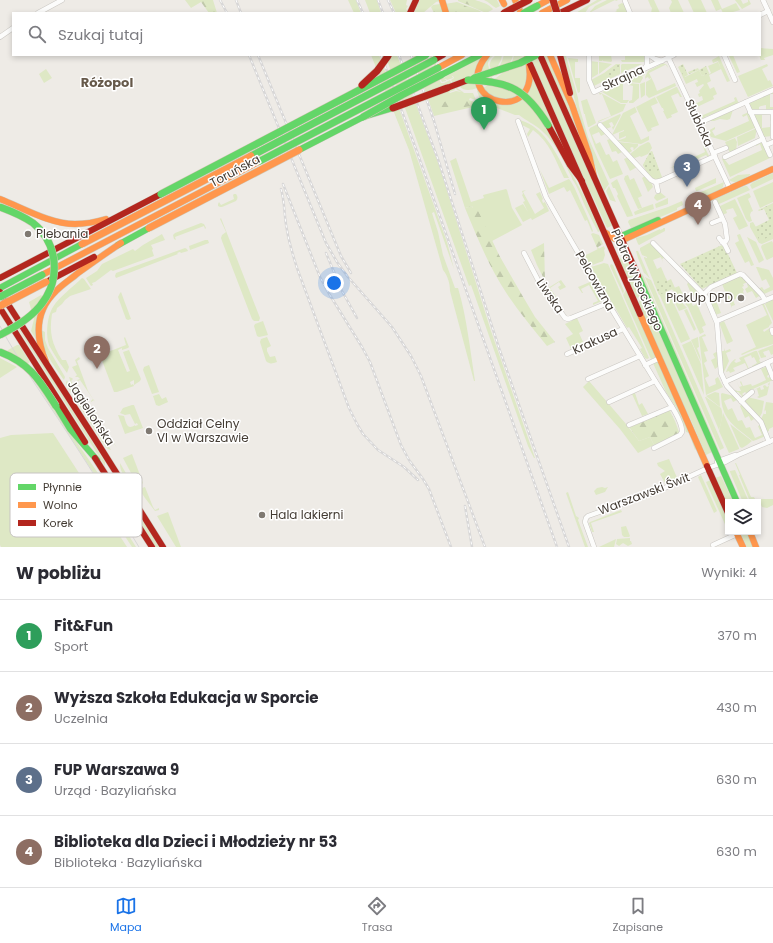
<!DOCTYPE html>
<html lang="pl">
<head>
<meta charset="utf-8">
<style>
  body { margin:0; font-family:Poppins,sans-serif; background:#f2f2f3; color:#2b2b33 }
  .controls { position:absolute; right:12px; bottom:12px; display:grid; overflow:hidden; border-radius:0px; box-shadow:0 2px 6px #0003 }
  .controls button { width:36px; height:36px; display:grid; place-items:center; padding:0; border:0; border-bottom:1px solid #e1e1e2; background:#fff; color:#2b2b33; font:20px sans-serif }
  .you { position:absolute; left:334px; top:283px; width:14px; height:14px; margin:-10px; border:3px solid #fff; border-radius:50%; background:#1a73e8; box-shadow:0 0 0 6px #1a73e833 }
  .badge { display:grid; place-items:center; width:26px; height:26px; border-radius:50%; background:#1a73e8; color:#fff; font-size:13px; font-weight:700 }
  .pin { position:absolute; translate:-50% -33px; filter:drop-shadow(0 1px 2px #0008) }
  .pin::after { content:''; position:absolute; top:21px; width:14px; height:12px; background:inherit; clip-path:polygon(0 0,100% 0,50% 100%) }
  .list { margin:0; padding:0; list-style:none }
  h2 { display:flex; justify-content:space-between; align-items:center; height:52px; margin:0; padding:0 16px; font-size:17px }
  h2 small { font-size:13px; font-weight:400; color:#7c7c81 }
  .list li { display:grid; grid-template-columns:26px 1fr auto; gap:12px; align-items:center; box-sizing:border-box; height:72px; padding:0 16px; border-top:1px solid #e1e1e2 }
  .list b { display:block; font-size:15px; white-space:nowrap }
  .list p { margin:0; font-size:13px; white-space:nowrap; color:#7c7c81 }
  .list em { font-size:13px; font-style:normal; color:#7c7c81 }
  .icon { flex:none; width:22px; height:22px; fill:none; stroke:currentColor; stroke-width:2; stroke-linecap:round; stroke-linejoin:round }
  .map { position:relative; flex:none; width:773px; height:547px; overflow:hidden }
  .search { position:absolute; background:#fff; box-shadow:0 2px 6px #0003; left:12px; right:12px; top:12px; height:44px; display:flex; align-items:center; gap:10px; box-sizing:border-box; padding:0 14px; border-radius:0px; color:#7c7c81; font-size:15px }
  .sheet { height:340px; background:#fff }
  nav { display:flex; justify-content:space-around; align-items:center; box-sizing:border-box; height:56px; border-top:1px solid #e1e1e2; background:#fff; font-size:11px; color:#7c7c81 }
  nav a { display:grid; justify-items:center; gap:2px }
  nav .on { color:#1a73e8 }
  .map>svg:first-child { display:block }
  .green { fill:#dee8c5 }
  .forest { fill:url(#forest-firs) }
  .park { fill:url(#park-dots) }
  .lines { fill:none; stroke-linecap:round; stroke-linejoin:round }
  .street-casing { stroke:#cac7c2; stroke-width:5.5 }
  .fast-casing { stroke:#cdc8bd; stroke-width:7 }
  .slow-casing { stroke:#cdc8bd; stroke-width:7 }
  .jam-casing { stroke:#cdc8bd; stroke-width:7 }
  .street { stroke:#fcfcfb; stroke-width:4.5 }
  .fast { stroke:#63d668; stroke-width:6 }
  .slow { stroke:#ff974d; stroke-width:6 }
  .jam { stroke:#b3261e; stroke-width:6 }
  .tram { stroke:#d8d7d7; stroke-width:1 }
  .rail-casing { stroke:#d8d7d7; stroke-width:2.5 }
  .rail { stroke:#fff; stroke-width:1; stroke-dasharray:3; stroke-linecap:butt }
  .fast-bridge-casing { stroke:#d0c6b3; stroke-width:8; stroke-linecap:butt }
  .slow-bridge-casing { stroke:#d0c6b3; stroke-width:8; stroke-linecap:butt }
  .jam-bridge-casing { stroke:#d0c6b3; stroke-width:8; stroke-linecap:butt }
  .fast-bridge { stroke:#63d668; stroke-width:7 }
  .slow-bridge { stroke:#ff974d; stroke-width:7 }
  .jam-bridge { stroke:#b3261e; stroke-width:7 }
  .poi-dot { fill:#7f7972; stroke:#fff; stroke-width:1.5 }
  .labels { text-anchor:middle; stroke-width:3; stroke-linejoin:round; paint-order:stroke }
  .street-label { font-size:12px; fill:#433b33; stroke:#fff }
  .poi-label { font-size:12px; fill:#433b33; stroke:#fff; text-anchor:start }
  .neighbourhood-label { font-size:13px; font-weight:bold; fill:#66594a; stroke:#fff }
  .key { fill:#fff; stroke:#c7c4c2; stroke-width:1 }
  .key-label { font-size:11px; fill:#433b33 }
</style>
</head>
<body>
<div class="map">
<svg width="773" height="547" viewBox="0 0 773 547">
  <defs>
    <pattern id="forest-firs" width="22" height="20" patternUnits="userSpaceOnUse"><rect width="22" height="20" fill="#dee8c5"/><path d="M5 1l3.5 6h-7zM16 11l3.5 6h-7z" fill="#c0c8aa"/></pattern>
    <pattern id="park-dots" width="8" height="8" patternUnits="userSpaceOnUse"><rect width="8" height="8" fill="#dee8c5"/><path d="M2 2h.1M6 6h.1" fill="none" stroke="#c0c8aa" stroke-width="1.8" stroke-linecap="round"/></pattern>
  </defs>
  <rect width="100%" height="100%" fill="#eeebe6"/>
  <g class="green">
    <path d="M348,0H356L361,13H354Z"/>
    <path d="M365,0H377L381,13H370Z"/>
    <path d="M390,0H407L406,5L408,6L406,9L409,13H396Z"/>
    <path d="M420,0H440V1L436,2L423,13H414Z"/>
    <path d="M458,0C471,0 485,0 493,9L492,10L486,13L458,1Z"/>
    <path d="M484,0H497L500,6L496,8C492,6 489,2 484,0Z"/>
    <path d="M597,0H602L589,7L585,13H576L585,7Z"/>
    <path d="M607,0H618L616,1L617,2L615,0L589,13L595,6Z"/>
    <path d="M648,0H654L660,13H651L652,8L651,7Z"/>
    <path d="M671,0H678L684,13H671L669,8L672,2Z"/>
    <path d="M688,0H701L707,13H694Z"/>
    <path d="M711,0H718L722,9L736,3L740,10L733,12L732,13H723L721,9L716,11Z"/>
    <path d="M735,0H741L743,4L748,2V0H749L751,4L742,9Z"/>
    <path d="M457,2L478,10L483,13H449L445,4Z"/>
    <path d="M622,3L624,4L628,13H613L617,11L616,10L619,8L618,5Z"/>
    <path d="M760,48L773,49V55L764,58L765,60H761L759,55H760Z"/>
    <path d="M371,55H379L400,111L447,242L454,269L434,212L432,213L438,232L443,255L455,288H458C467,318 470,350 475,381H474L450,291C450,284 448,276 443,270L409,150Z"/>
    <path d="M385,55H397L439,165L491,331L535,458H534L528,446L471,285L469,286L408,116Z"/>
    <path d="M413,55H427L441,83H444L450,80L455,90L449,92L450,93L456,91L462,92L457,90L451,80L454,78L453,76H452L453,78L447,80L446,79L444,80H446V81L442,82L429,55H431L443,78L482,57L477,88C471,90 465,92 459,86L457,88L463,92L464,93H473L476,100L470,98L469,100L493,109L492,112L477,106L434,116Z"/>
    <path d="M491,55H494C492,57 489,59 488,63C488,66 489,67 489,70C491,77 488,82 481,86L480,72L488,57Z"/>
    <path d="M496,55H502L501,60L489,83L483,86C489,81 493,77 491,69C490,67 489,65 490,63C491,59 494,57 496,55Z"/>
    <path d="M504,55H513C511,65 504,70 496,76L495,75L502,61Z"/>
    <path d="M514,55H522L525,62L528,78L522,92L509,100L492,98L483,88C489,85 491,82 496,78C505,71 512,66 514,55Z"/>
    <path d="M529,55H538L613,225L607,228L593,197L588,188Z"/>
    <path d="M542,55H548L564,94L587,155Z"/>
    <path d="M563,55L566,56L578,98L579,106L588,137L609,184L604,191C588,146 574,101 563,55Z"/>
    <path d="M599,55H611L612,61L611,62L603,61L602,60V61H599Z"/>
    <path d="M625,55H646L645,62H622L621,60H625Z"/>
    <path d="M730,55H733L740,72L737,73L729,56Z"/>
    <path d="M719,56L730,81L727,82L721,69L709,75L711,81L707,83L710,89L714,87L717,94L713,96L714,99L697,107L695,104L703,100L702,96L699,97L698,94L700,93L699,91L704,85L703,84L697,87L695,83L698,82L697,79L686,84L681,73H682L685,77L699,70L702,76L709,73V74L711,73L708,66L718,62L721,69L718,61L713,63L712,60Z"/>
    <path d="M568,58L578,59V62H575V78H580V92L578,93Z"/>
    <path d="M590,61L598,62V74L590,79Z"/>
    <path d="M599,62L612,64L599,74Z"/>
    <path d="M663,63L667,65L668,68L666,65H665L649,73L654,83L657,91L675,83L674,80L676,86L649,98L646,95V82L651,79V78L649,79L648,77L646,78V80L645,77L648,71Z"/>
    <path d="M616,64H620V74L603,82L602,81V82L594,86L591,80L604,73Z"/>
    <path d="M622,64H642L621,73V65Z"/>
    <path d="M767,64L768,66L762,69L768,81L770,80L773,86L748,97L738,76Z"/>
    <path d="M46,69L52,78L44,83L39,74Z"/>
    <path d="M646,71L644,76L643,75L642,76L643,78L640,83L629,82L628,80Z"/>
    <path d="M532,73L572,164L527,93Z"/>
    <path d="M645,82V95L641,98L640,84Z"/>
    <path d="M622,83L623,84V100H629L627,103H621L602,92Z"/>
    <path d="M629,83L639,84V98L633,103H629V101L632,100L633,86L629,85Z"/>
    <path d="M676,87H677L682,97H680L678,93L671,96L678,112L671,115L672,117L667,119L663,111H664L663,108H662L656,97Z"/>
    <path d="M479,90L492,102L523,97L527,100L547,128L584,196L600,231L598,232C593,223 589,214 585,206C581,197 578,187 572,179V178C564,162 556,143 542,131C535,124 526,121 519,115H515L481,102L477,91Z"/>
    <path d="M773,91V94H770V107H773V111H766V105L761,106L759,107V110L751,111L748,102Z"/>
    <path d="M599,93H601L621,104H626L623,111L598,122V121L611,116L602,94H601L600,95Z"/>
    <path d="M655,97L658,103L651,106L659,125L651,128L652,130L648,132L636,107Z"/>
    <path d="M736,97L739,104L734,105H733L720,111L719,112H718L705,117V118L703,119L701,116L735,101L734,98Z"/>
    <path d="M587,99L596,123L589,127H588L585,115V114H584L581,101Z"/>
    <path d="M635,107L637,112L630,116L641,140L649,136V140L641,144L617,141L625,138L626,137V136L619,139V133L624,131V130L612,135L623,113Z"/>
    <path d="M733,110L730,119L727,120L720,119L714,121H707Z"/>
    <path d="M749,112L757,127L726,141L711,137L708,131L715,127V129L712,131L715,136L749,121L747,115L743,117L742,115Z"/>
    <path d="M752,112L771,113L772,121H770V114L762,115V128L770,127V124H772V136L763,137Z"/>
    <path d="M620,114L621,115L613,130L612,127L614,126L612,122L609,123L611,127L606,129L601,123Z"/>
    <path d="M520,120C546,128 557,155 569,178H564C556,161 549,141 533,130L528,137L527,134L530,129L522,125Z"/>
    <path d="M598,124L605,132V134L601,136L599,132L592,135L596,144L600,142L606,155L609,154L613,162L617,160L623,174L610,179L595,147L589,130L590,128Z"/>
    <path d="M757,128L755,138L738,146L737,137Z"/>
    <path d="M735,138L737,142L736,151L730,153L725,142Z"/>
    <path d="M610,139L622,152L618,154L616,151L612,152L607,140Z"/>
    <path d="M618,142L638,144V146L634,150L633,149L634,148L632,147L630,148L632,151L629,153Z"/>
    <path d="M648,142L650,143L652,148L648,154L641,157L640,156L635,158L632,157L630,154L640,146Z"/>
    <path d="M763,142L770,158L730,177L722,159L729,156V158L725,160L729,165L762,150L760,144L756,146V144Z"/>
    <path d="M703,146H704L709,156L708,157L706,155L675,169L674,167L670,168L705,152Z"/>
    <path d="M652,151L662,177V179L656,180L651,178L643,165L650,152Z"/>
    <path d="M628,157L637,167L630,171L624,159Z"/>
    <path d="M456,158L471,202L484,198L483,195L506,189L507,190L512,208L522,225L492,241L472,206L465,208L450,161Z"/>
    <path d="M540,170L549,188L569,179C575,187 578,196 582,205C586,214 590,222 593,231L592,232L587,220L585,221L570,190L567,192L564,187L549,194Z"/>
    <path d="M773,173V179L752,189L750,185L752,183Z"/>
    <path d="M750,174V175C743,179 736,185 729,180L738,175Z"/>
    <path d="M628,175L630,180L634,178L642,196L637,198L641,197L638,198L642,208L653,204L654,209L635,215L634,212L642,208L638,209L624,179L625,176Z"/>
    <path d="M645,176L651,182L653,187L648,192L642,178Z"/>
    <path d="M716,178V183L697,191H696L695,188Z"/>
    <path d="M617,179L632,213L633,216L627,217L617,196L618,194L615,188H613L611,183Z"/>
    <path d="M724,182L723,187L720,190L699,200V198L701,192Z"/>
    <path d="M773,182V202L760,208L753,191Z"/>
    <path d="M609,186L616,202L610,200L606,191Z"/>
    <path d="M745,186H747L750,190L717,205L715,199Z"/>
    <path d="M526,190L523,192L535,214L544,208L536,194L540,192L543,199L542,200L543,203L545,202L549,211L532,220L531,218L523,222L515,208L523,204L528,212L523,202L525,201L522,195L523,194L522,191Z"/>
    <path d="M660,192L666,197L657,201L654,198L655,195Z"/>
    <path d="M749,193L751,197L748,199L753,211L751,212L750,215L752,221L749,222L746,219L737,198Z"/>
    <path d="M234,194H236C238,196 238,199 236,201L222,207H220L218,206V204L219,202L221,205L234,199L233,195Z"/>
    <path d="M668,198V204L656,208L655,204Z"/>
    <path d="M735,199L748,226L739,230L733,218L737,216L733,208L726,210L727,213L722,215L718,207Z"/>
    <path d="M682,201L683,205L677,208V210L656,219L631,228L628,222L629,220L668,207Z"/>
    <path d="M221,218L260,318L259,321H254L252,319L222,241L221,238L222,235L226,232L220,219Z"/>
    <path d="M753,222L756,227L773,232V239L762,244L759,243L750,227V223Z"/>
    <path d="M201,223L204,224L206,228L205,229L204,226L175,237L176,240L174,239L173,235L175,233Z"/>
    <path d="M663,228H665V231L639,245L638,244L636,239V238L647,235L660,229V230L663,229Z"/>
    <path d="M162,234L165,240L151,245L153,249L152,250L154,256L113,271L111,270L95,282L92,283L93,285L91,286L86,278L97,271L102,264L133,249L135,251L143,245Z"/>
    <path d="M740,234L754,265L751,266L749,261L745,263L735,243L739,241L737,235Z"/>
    <path d="M747,237L756,242L764,260L759,263Z"/>
    <path d="M205,240H208L209,243L190,250L189,246Z"/>
    <path d="M772,241L773,243V257L767,260L766,259L761,247L762,245Z"/>
    <path d="M651,242L666,257L662,259L663,263L661,257L653,260L657,269L661,267L667,281L655,285L644,258V257L647,258V257L642,255L640,250V248Z"/>
    <path d="M604,246L605,249L604,250L605,255L603,261L590,266L584,256Z"/>
    <path d="M185,248L187,249L188,251L181,253L180,252L177,253L178,254L116,278L115,276L116,273Z"/>
    <path d="M636,251H638L650,279C648,277 646,274 644,273L638,258Z"/>
    <path d="M626,256L644,297L640,296L636,299L619,259Z"/>
    <path d="M604,263L608,264L649,358L647,359L645,358L640,349L642,348L629,327L627,328L591,267Z"/>
    <path d="M611,264L613,265L624,291L623,294L610,266Z"/>
    <path d="M756,267H758L769,270L773,278V290L764,294L758,289L762,287L764,290L770,287L766,279L762,281Z"/>
    <path d="M640,273L643,275L719,451L717,450L645,289Z"/>
    <path d="M741,276L748,282L743,284L744,286L742,287L744,290L743,291L744,295L733,300L735,305L732,306V308L722,284Z"/>
    <path d="M645,277L651,280L724,448L720,450Z"/>
    <path d="M82,278L84,279L91,289L70,296L65,300L62,304L57,308L56,312L53,313L52,314C49,333 52,344 62,360H66L69,367L67,373C61,365 55,356 50,347C45,337 47,316 53,307C58,298 74,286 82,278Z"/>
    <path d="M687,279L702,295H701L697,297L696,294L692,296L687,284L688,283Z"/>
    <path d="M561,280L566,287L560,290L558,287L561,285L559,282L550,288L557,298L555,299L548,288Z"/>
    <path d="M590,282L591,283H592L602,300V301L593,305V303L598,301L589,285L581,289L583,293H582L578,287Z"/>
    <path d="M749,283L761,295L756,298L752,291L747,293L745,289L748,287L747,284Z"/>
    <path d="M666,286L690,339L681,343L657,289Z"/>
    <path d="M669,286L674,288L679,286L685,299L689,298L693,306L697,304L706,325L702,327L704,332L700,334L688,307Z"/>
    <path d="M626,290L631,299L656,355L655,357L651,359L623,295Z"/>
    <path d="M121,292L131,319L128,320L126,319L118,297L120,293Z"/>
    <path d="M41,295L42,296L43,295L36,339L31,331L34,319L29,302Z"/>
    <path d="M677,297L687,308L679,311L673,299Z"/>
    <path d="M773,299V321L765,304L766,303Z"/>
    <path d="M642,300L644,302L655,326L663,341L712,452L706,455L690,418L683,406L639,304V301Z"/>
    <path d="M710,301L717,303L721,313L715,315Z"/>
    <path d="M762,304H764L772,323L769,326V327L763,330L764,332L770,328L773,335V344C762,348 752,350 742,355L741,354L756,347L746,325L767,315Z"/>
    <path d="M687,309L696,329L694,331L684,310Z"/>
    <path d="M7,311L45,367L105,462V466Z"/>
    <path d="M45,311L41,330L45,332V340L48,348L65,377L64,380C55,367 38,346 41,329C41,323 44,317 45,311Z"/>
    <path d="M577,318L583,331L579,333L584,344L571,349L566,338L573,334L565,324Z"/>
    <path d="M263,321L268,335L259,337L257,336L254,326L255,324Z"/>
    <path d="M724,321L733,341L727,344L720,325V323Z"/>
    <path d="M705,334L706,336L702,337L708,351L704,352L707,361L704,363L709,376L705,378L709,387L716,384L715,379L718,377L723,387L706,395L699,337Z"/>
    <path d="M125,337L129,347L128,348L122,350V348L118,350L127,372L130,371L123,352L129,350L141,379L140,381L134,385V380L130,382L131,385L133,384L134,386L117,392H114L100,355L126,345L124,338Z"/>
    <path d="M267,337L271,346L267,348V351L270,357L275,356L277,362C273,363 270,365 266,361L260,342L261,339Z"/>
    <path d="M698,337L699,347L697,348L700,356L701,362L691,340Z"/>
    <path d="M691,341L701,364L704,395L682,345Z"/>
    <path d="M17,345H19L30,362L21,368L5,357L8,350Z"/>
    <path d="M773,345V354L771,355L769,350L763,352L765,356L766,355V357L761,358L758,351Z"/>
    <path d="M724,348L725,351L730,349L731,351L726,353L729,361L723,374L721,351H724Z"/>
    <path d="M755,351H757L760,359L759,360L761,363L752,367V366L757,363L754,357L752,358L751,355L744,358L749,369H748L745,363L733,368L735,371L730,373L729,371L726,372C728,367 730,363 735,359L736,360L734,361L736,363L741,361L739,358Z"/>
    <path d="M716,352L718,353L719,366L715,369L711,360L715,358L713,354Z"/>
    <path d="M79,357L80,359L77,361L88,391L95,402L94,400L91,402V401L93,399L80,380L78,381L77,380L80,379L78,377H75L77,375L72,367L77,365L75,360Z"/>
    <path d="M0,358L17,367L0,378Z"/>
    <path d="M656,361L659,362L697,448L695,450L689,433L686,432L685,428L676,407L666,392L653,363Z"/>
    <path d="M149,365L159,392L152,394L143,370L144,367Z"/>
    <path d="M767,366L770,374L767,376L768,378L771,376L773,380L753,389L747,394L745,392L742,394L744,396L742,398H741L742,396L738,392H735L734,391L736,390L737,391H741L736,380L739,387L742,386L740,382L741,381L743,386L751,384L752,386L755,385L753,382L755,385L766,380L761,369Z"/>
    <path d="M29,373L129,518L125,520L128,524L127,525Z"/>
    <path d="M69,377L72,378L73,379L71,381L90,410L92,408L97,415L94,417L104,432H107L117,448L107,434L101,431L72,386Z"/>
    <path d="M67,380L71,390L87,415L96,430L100,433L111,450L108,449L105,446L67,386L66,383Z"/>
    <path d="M589,381L626,424L639,441L650,437L654,445L638,453L620,429L583,387Z"/>
    <path d="M770,382L767,395L759,398L757,397L759,396L757,389L754,390L760,387L761,390L764,389L763,386L765,385L767,387L769,386L768,384Z"/>
    <path d="M715,392L719,393L720,407L706,396Z"/>
    <path d="M635,393L639,405L642,403L648,414L642,416L632,394Z"/>
    <path d="M722,393L734,396L737,400L733,402L731,398L724,401L728,410L732,408L738,421L742,420L746,428L750,427L755,438L762,435L758,426L760,425L766,436L756,440L753,441C735,426 721,420 721,394Z"/>
    <path d="M159,394L162,399L166,397L168,402L159,406L156,405L153,396Z"/>
    <path d="M705,397H706L721,408C724,415 721,423 719,430Z"/>
    <path d="M747,397L764,401L762,413L759,418L743,401Z"/>
    <path d="M766,402L773,403V427L769,429V431L766,432L761,419L764,413V414H766V411L765,410L764,412Z"/>
    <path d="M741,404L748,412L749,411L754,419L751,421L749,416L745,418L740,406L741,405Z"/>
    <path d="M132,405H134L143,428L125,434L118,415L124,416C126,422 127,431 135,425V426L138,425L137,423L135,424L130,414L125,415L120,413L123,408Z"/>
    <path d="M723,413L739,448V449L729,453L719,431Z"/>
    <path d="M730,424L752,441L747,445L742,448L740,447Z"/>
    <path d="M53,433L127,547H1L0,545V438L11,435Z"/>
    <path d="M132,454L143,483L142,484L138,486L123,458Z"/>
    <path d="M669,459L678,480L666,485L660,474L665,471L658,466L657,463Z"/>
    <path d="M120,463L134,487V488H132C128,481 119,472 120,463Z"/>
    <path d="M735,463H736L751,497H754L755,499L752,500L749,499L739,475H740Z"/>
    <path d="M110,470L159,547H156L131,507Z"/>
    <path d="M735,470L749,502H743L742,500L730,472V471Z"/>
    <path d="M701,475L717,511L714,513L698,477Z"/>
    <path d="M721,476L733,502H728V507L715,478Z"/>
    <path d="M711,480L728,519V531L706,482Z"/>
    <path d="M145,487L153,507L155,510L159,508V510L155,511L145,498L139,489Z"/>
    <path d="M602,487L605,488L608,487L605,492L596,495L594,491L597,488Z"/>
    <path d="M568,492L576,516L579,518L578,520L588,547H585L566,493Z"/>
    <path d="M761,499H773V505L767,508L762,507L759,500Z"/>
    <path d="M621,510L622,512L591,523L594,532H592L589,523L590,522Z"/>
    <path d="M168,512L181,547H176L157,516Z"/>
    <path d="M114,517L117,521L119,520L136,547H132L113,518Z"/>
    <path d="M626,526L630,536L629,537H624L622,535L621,527Z"/>
    <path d="M740,532H747L753,547H747Z"/>
    <path d="M630,538V541H631L632,544L628,546L623,543L619,546L616,544L617,539Z"/>
    <path d="M616,539L614,547H599Z"/>
  </g>
  <g class="forest">
    <path d="M185,0H213L217,13H209L201,2L191,8Z"/>
    <path d="M466,0H475L481,2L483,5V10L464,3Z"/>
    <path d="M440,4L443,13H434L431,7L433,5Z"/>
    <path d="M453,4H461L474,10L475,13H453L450,7Z"/>
    <path d="M454,98H460L475,104L474,105L439,113L438,108L440,104L450,99L452,104L455,103Z"/>
    <path d="M472,206L473,208L476,206L499,255L522,295L535,317L555,342L547,346C533,329 519,312 507,294C489,267 477,237 465,208Z"/>
    <path d="M593,233L599,235L603,244L598,247L599,249L598,250L591,234Z"/>
    <path d="M544,243L545,281L537,265L531,250Z"/>
    <path d="M669,409L675,421L679,432L678,434L654,445L650,437L639,441L629,427Z"/>
  </g>
  <g class="park">
    <path d="M683,64L688,75L684,77L682,73H681L678,67Z"/>
    <path d="M616,65H619V72L609,76L607,71Z"/>
    <path d="M706,66L709,73L702,76L699,70L689,74L688,72L698,68L699,70Z"/>
    <path d="M652,151L659,170L648,175L643,165L650,152Z"/>
    <path d="M773,203V235L760,241L753,228L769,220L764,209L759,211L758,210Z"/>
    <path d="M722,245L724,246L737,273L702,289L680,264Z"/>
    <path d="M666,278L667,281L671,279L675,288L659,295L654,283Z"/>
  </g>
  <g class="lines">
    <defs>
      <g id="street">
        <path d="M763,0L773,22"/>
        <path d="M625,1L630,13"/>
        <path d="M38,13L62,0"/>
        <path d="M760,15L768,11"/>
        <path d="M0,37L13,28"/>
        <path d="M589,55V80L594,92L674,55"/>
        <path d="M649,55L655,59L662,61"/>
        <path d="M724,55L735,80"/>
        <path d="M668,57L730,189"/>
        <path d="M645,68L647,65V55"/>
        <path d="M746,102L770,155"/>
        <path d="M750,112H773"/>
        <path d="M773,112V137"/>
        <path d="M518,121L546,197L550,204C583,263 619,321 654,379C661,391 683,419 682,432L680,435L654,448"/>
        <path d="M699,123L773,90"/>
        <path d="M600,125L651,180L655,182L660,181L715,156"/>
        <path d="M766,145L773,142"/>
        <path d="M713,153L726,148"/>
        <path d="M725,157L763,139"/>
        <path d="M656,182L658,191"/>
        <path d="M715,202L725,224L727,239L726,241L722,242"/>
        <path d="M712,223L722,219"/>
        <path d="M719,238L725,245L728,251"/>
        <path d="M653,243L706,297L717,323L721,373L727,386L761,422L769,442"/>
        <path d="M524,253L538,280L565,318L568,319L571,318L608,303"/>
        <path d="M704,294L711,287L740,274L743,275L762,295L765,300"/>
        <path d="M717,321L773,297"/>
        <path d="M772,330L773,333"/>
        <path d="M567,354L623,329"/>
        <path d="M767,363L773,378"/>
        <path d="M645,365L660,358"/>
        <path d="M588,379L640,356"/>
        <path d="M725,382L773,360"/>
        <path d="M741,401L752,392"/>
        <path d="M609,402L655,381"/>
        <path d="M629,425L672,407"/>
        <path d="M717,462L721,460L735,455"/>
        <path d="M713,545L737,534"/>
        <path d="M594,547L585,522L586,518L588,516L656,492L708,468L725,462L738,455L773,440"/>
      </g>
      <g id="fast">
        <path d="M441,75L480,55"/>
        <path d="M299,150L363,117L393,108"/>
        <path d="M617,238L658,220"/>
        <path d="M118,245L149,228"/>
        <path d="M638,276L737,502"/>
        <path d="M0,288L82,244"/>
        <path d="M56,406L70,429L97,460"/>
      </g>
      <g id="slow">
        <path d="M442,0L446,13"/>
        <path d="M502,0L504,4"/>
        <path d="M515,0L521,13"/>
        <path d="M537,6L548,0"/>
        <path d="M542,13L567,0"/>
        <path d="M487,55C447,103 547,130 527,56"/>
        <path d="M550,55L572,105L589,155L594,177"/>
        <path d="M438,68L462,55"/>
        <path d="M0,199C23,208 50,224 75,224C85,224 96,222 106,219"/>
        <path d="M606,233C612,238 617,241 625,239L699,205L709,198L773,169"/>
        <path d="M42,275L260,161"/>
        <path d="M640,314L707,466"/>
        <path d="M46,362C35,336 35,311 56,291C63,284 71,279 78,273C92,263 106,253 121,243"/>
        <path d="M736,532L743,547"/>
        <path d="M750,532L756,547"/>
      </g>
      <g id="jam">
        <path d="M410,13L416,0"/>
        <path d="M560,13L587,0"/>
        <path d="M540,55L638,276"/>
        <path d="M560,55L570,93"/>
        <path d="M434,60L443,55"/>
        <path d="M530,64L640,314"/>
        <path d="M447,88L468,80"/>
        <path d="M548,125L570,165L582,181"/>
        <path d="M0,278L161,194"/>
        <path d="M50,280L94,257"/>
        <path d="M0,292L95,439L163,547"/>
        <path d="M0,308L85,442"/>
        <path d="M95,458L152,547"/>
        <path d="M707,466L728,513"/>
      </g>
    </defs>
    <use href="#street" class="street-casing"/>
    <use href="#fast" class="fast-casing"/>
    <use href="#slow" class="slow-casing"/>
    <use href="#jam" class="jam-casing"/>
    <use href="#street" class="street"/>
    <use href="#fast" class="fast"/>
    <use href="#slow" class="slow"/>
    <use href="#jam" class="jam"/>
    <path class="tram" d="M0,326C20,364 45,398 68,434C92,471 116,509 139,547"/>
    <defs>
      <g id="rail">
        <path d="M220,0L227,13"/>
        <path d="M236,0L241,13"/>
        <path d="M357,0L363,13"/>
        <path d="M378,0L383,13"/>
        <path d="M388,0L394,13"/>
        <path d="M249,55L326,243L337,262L348,277L392,327L411,356L421,376L485,547"/>
        <path d="M258,55L341,256L351,273"/>
        <path d="M381,55L416,149L557,547"/>
        <path d="M399,55L439,162L499,348L569,547"/>
        <path d="M411,55L434,121L455,194"/>
        <path d="M283,184L320,277L328,292L362,347L370,362L401,445L409,460L423,479L429,489L451,547"/>
        <path d="M281,189C285,202 284,217 287,230C289,243 293,255 297,268L349,408L357,424L363,434L378,450L404,467L418,480"/>
        <path d="M326,253L342,291L357,318"/>
        <path d="M465,506L472,547"/>
      </g>
    </defs>
    <use href="#rail" class="rail-casing"/>
    <use href="#rail" class="rail"/>
    <defs>
      <g id="fast-bridge">
        <path d="M524,13L537,6"/>
        <path d="M474,78L520,63L536,55"/>
        <path d="M468,80C510,81 526,90 548,125"/>
        <path d="M363,117L402,95L441,75"/>
        <path d="M251,156L434,60"/>
        <path d="M260,161L438,68"/>
        <path d="M161,194L426,55"/>
        <path d="M0,207C11,211 23,216 33,223C59,244 61,281 40,306C29,319 15,327 0,335"/>
        <path d="M0,297L42,275"/>
        <path d="M0,352C30,363 40,381 56,406"/>
      </g>
      <g id="slow-bridge">
        <path d="M149,228L299,150"/>
        <path d="M82,244L251,156"/>
        <path d="M0,306L46,282"/>
      </g>
      <g id="jam-bridge">
        <path d="M553,0L557,13"/>
        <path d="M504,13L529,0"/>
        <path d="M362,85L377,71L388,56"/>
        <path d="M393,108L447,88"/>
      </g>
    </defs>
    <use href="#fast-bridge" class="fast-bridge-casing"/>
    <use href="#slow-bridge" class="slow-bridge-casing"/>
    <use href="#jam-bridge" class="jam-bridge-casing"/>
    <use href="#fast-bridge" class="fast-bridge"/>
    <use href="#slow-bridge" class="slow-bridge"/>
    <use href="#jam-bridge" class="jam-bridge"/>
  </g>
  <g class="poi-dot">
    <circle cx="28" cy="234" r="4"/>
    <circle cx="741" cy="298" r="4"/>
    <circle cx="149" cy="431" r="4"/>
    <circle cx="262" cy="515" r="4"/>
  </g>
  <g class="labels">
    <g class="street-label">
      <text transform="translate(623 78) rotate(-25)" y="4">Skrajna</text>
      <text transform="translate(699 123) rotate(65)" y="4">Słubicka</text>
      <text transform="translate(235 171) rotate(-28)" y="4">Toruńska</text>
      <text transform="translate(637 280) rotate(66)" y="4">Piotra Wysockiego</text>
      <text transform="translate(595 281) rotate(60)" y="4">Pelcowizna</text>
      <text transform="translate(550 296) rotate(56)" y="4">Liwska</text>
      <text transform="translate(595 341) rotate(-25)" y="4">Krakusa</text>
      <text transform="translate(91 413) rotate(57)" y="4">Jagiellońska</text>
      <text transform="translate(644 494) rotate(-21)" y="4">Warszawski Świt</text>
    </g>
    <g class="poi-label">
      <text x="36" y="238">Plebania</text>
      <text x="733" y="302" text-anchor="end">PickUp DPD</text>
      <text x="157" y="428">Oddział Celny<tspan x="157" dy="14">VI w Warszawie</tspan></text>
      <text x="270" y="519">Hala lakierni</text>
    </g>
    <g class="neighbourhood-label">
      <text x="107" y="87">Różopol</text>
    </g>
  </g>
  <rect x="10" y="473" width="132" height="64" rx="6" class="key"/>
  <rect x="18" y="484" width="18" height="6" fill="#63d668"/>
  <rect x="18" y="502" width="18" height="6" fill="#ff974d"/>
  <rect x="18" y="520" width="18" height="6" fill="#b3261e"/>
  <g class="key-label">
    <text x="43" y="491">Płynnie</text>
    <text x="43" y="509">Wolno</text>
    <text x="43" y="527">Korek</text>
  </g>
</svg>
<div class="controls">
<button><svg class="icon" aria-label="layers" viewBox="0 0 24 24"><path d="M12 4l9 5-9 5-9-5zM3 14l9 5 9-5"/></svg></button>
</div>
<div class="you"></div>
<div class="pin badge" style="left:484px;top:130px;background:#2e9e5b">1</div>
<div class="pin badge" style="left:97px;top:369px;background:#8d6e63">2</div>
<div class="pin badge" style="left:687px;top:187px;background:#5c6f8a">3</div>
<div class="pin badge" style="left:698px;top:225px;background:#8d6e63">4</div>
<div class="search"><svg class="icon" aria-label="search" viewBox="0 0 24 24"><circle cx="10" cy="10" r="6"/><path d="M15 15l6 6"/></svg>Szukaj tutaj</div>
</div>
<section class="sheet">
<h2>W pobliżu<small>Wyniki: 4</small></h2>
<ul class="list">
<li><span class="badge" style="background:#2e9e5b">1</span><div><b>Fit&amp;Fun</b><p>Sport</p></div><em>370 m</em></li>
<li><span class="badge" style="background:#8d6e63">2</span><div><b>Wyższa Szkoła Edukacja w Sporcie</b><p>Uczelnia</p></div><em>430 m</em></li>
<li><span class="badge" style="background:#5c6f8a">3</span><div><b>FUP Warszawa 9</b><p>Urząd · Bazyliańska</p></div><em>630 m</em></li>
<li><span class="badge" style="background:#8d6e63">4</span><div><b>Biblioteka dla Dzieci i Młodzieży nr 53</b><p>Biblioteka · Bazyliańska</p></div><em>630 m</em></li>
</ul>
</section>
<nav>
<a class="on"><svg class="icon" aria-label="map" viewBox="0 0 24 24"><path d="M3 6l6-2 6 2 6-2v14l-6 2-6-2-6 2zM9 4v14M15 6v14"/></svg>Mapa</a>
<a><svg class="icon" aria-label="directions" viewBox="0 0 24 24"><path d="M12 3l9 9-9 9-9-9zM9 14v-3h6M13 9l2 2-2 2"/></svg>Trasa</a>
<a><svg class="icon" aria-label="saved" viewBox="0 0 24 24"><path d="M7 4h10v16l-5-4-5 4z"/></svg>Zapisane</a>
</nav>
</body>
</html>
